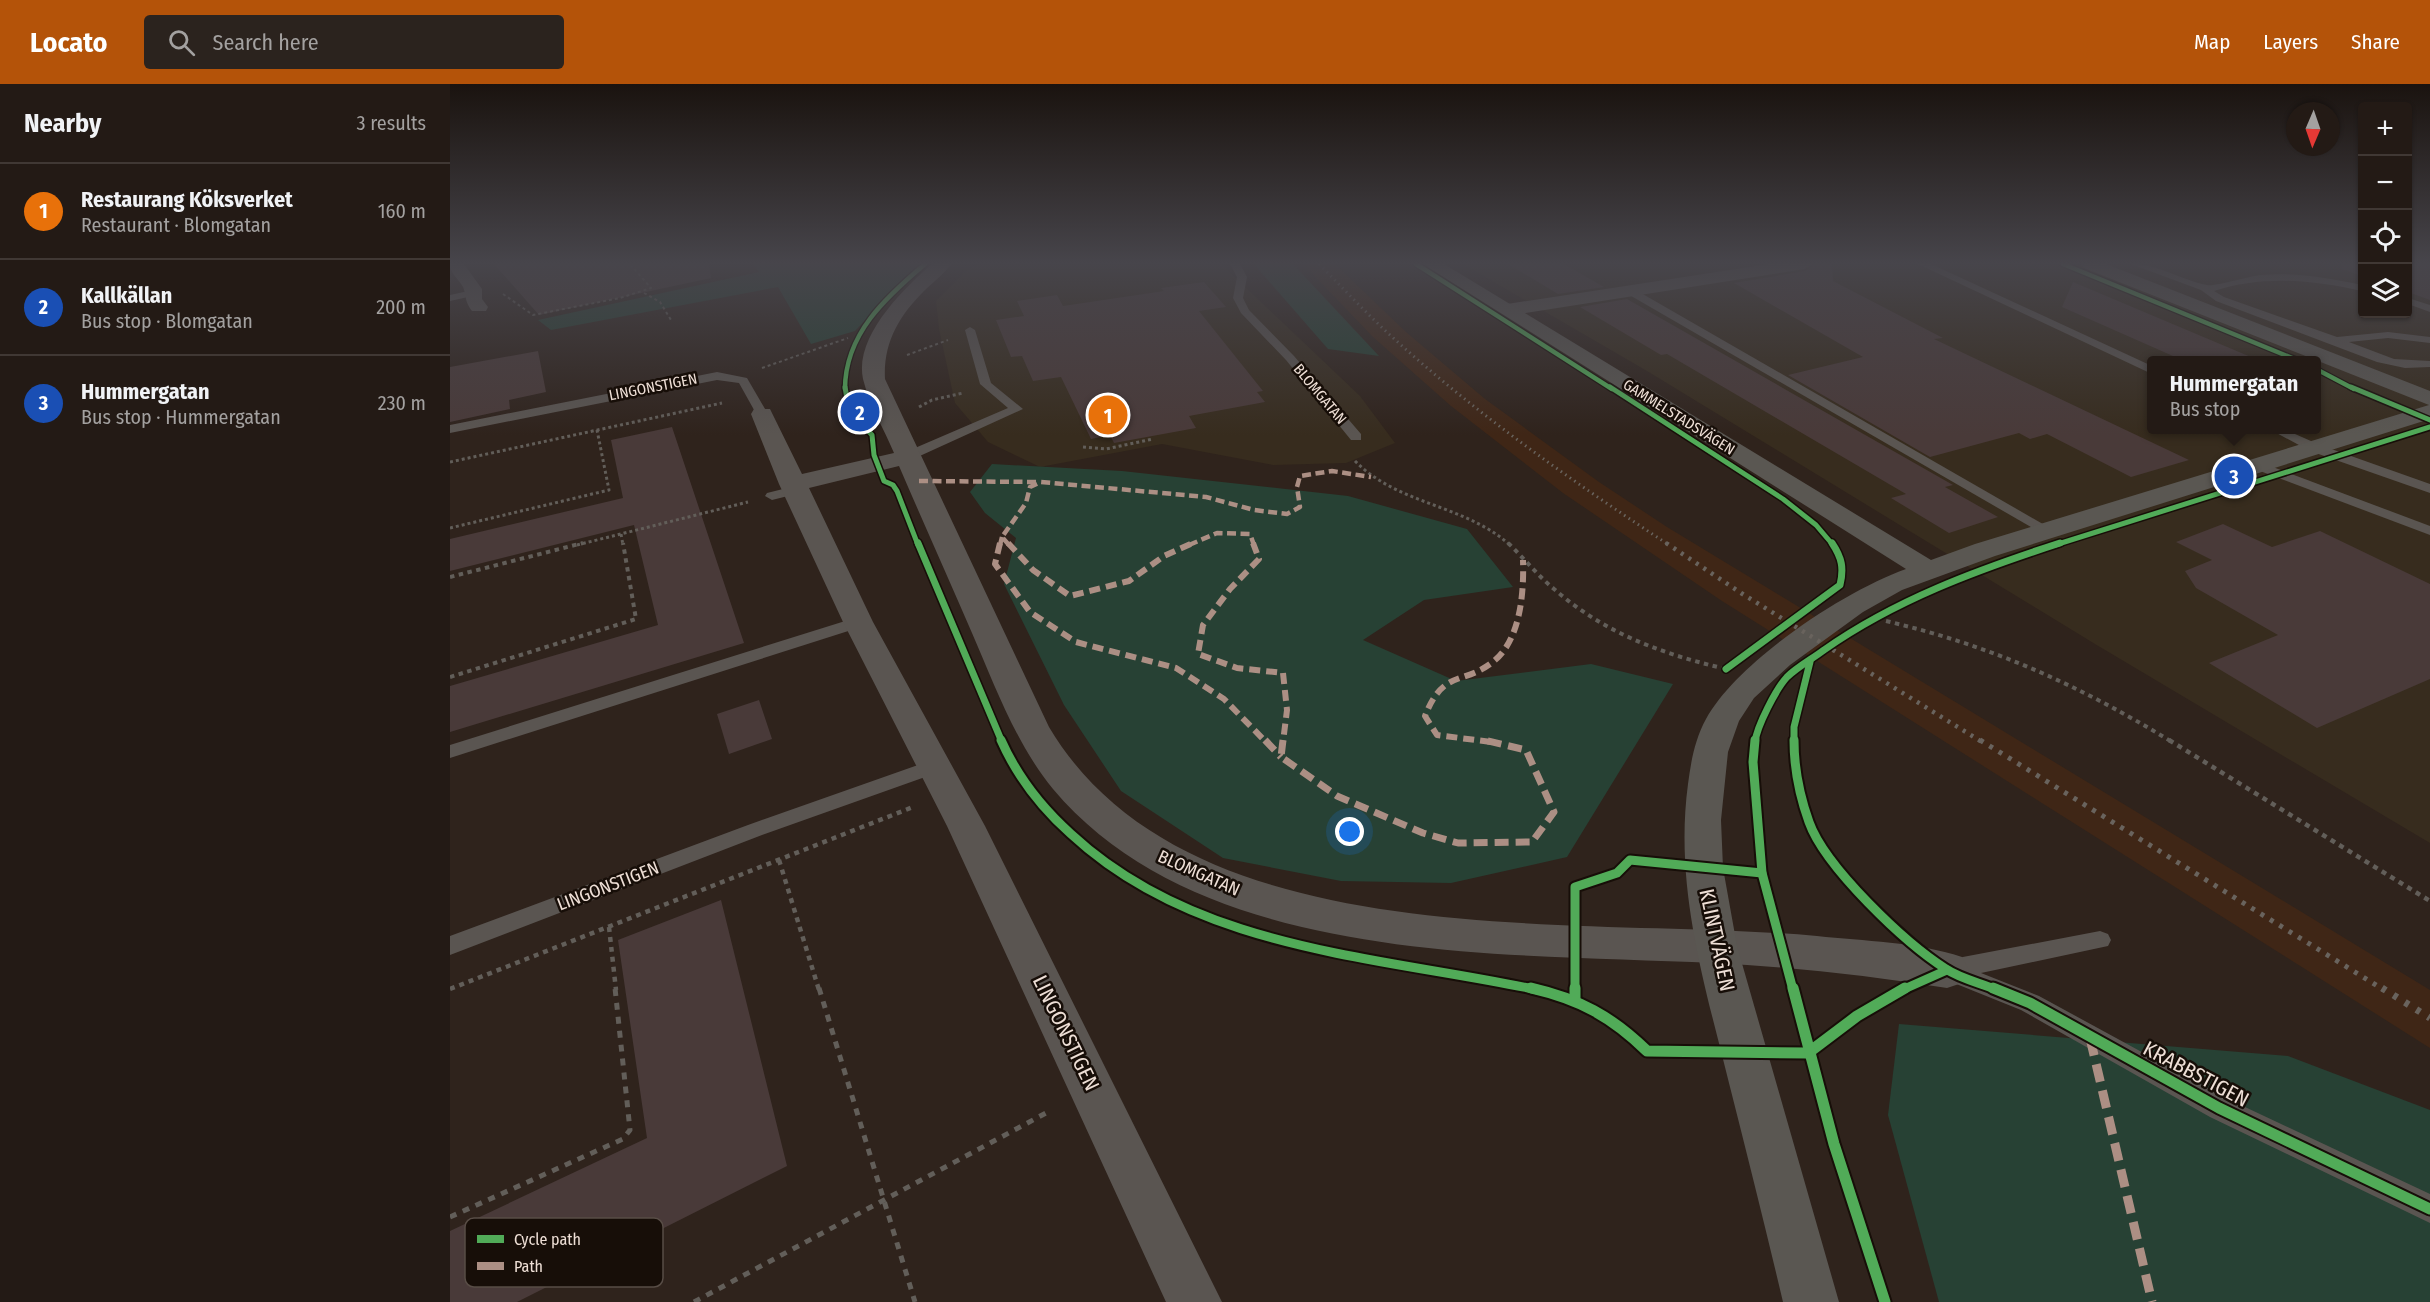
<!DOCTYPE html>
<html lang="en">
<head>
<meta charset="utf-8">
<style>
  body { margin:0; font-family:"Fira Sans Condensed",sans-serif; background:#2b231e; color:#f1f3f6 }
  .controls { position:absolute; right:18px; top:18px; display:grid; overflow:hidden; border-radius:6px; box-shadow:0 2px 4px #0004 }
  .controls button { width:54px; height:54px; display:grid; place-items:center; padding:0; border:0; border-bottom:2px solid #403834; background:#231a15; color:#f1f3f6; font:30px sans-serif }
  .compass { position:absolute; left:1836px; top:18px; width:54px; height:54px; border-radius:50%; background:#231a15; box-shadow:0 2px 4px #0004; rotate:182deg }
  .you { position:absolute; left:900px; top:748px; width:21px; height:21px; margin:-15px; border:4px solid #fff; border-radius:50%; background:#1a73e8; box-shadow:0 0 0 9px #1a73e833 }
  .badge { display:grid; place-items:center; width:39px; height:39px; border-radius:50%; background:#b45309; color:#fff; font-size:20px; font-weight:700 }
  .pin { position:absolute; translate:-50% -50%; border:3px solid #fff; box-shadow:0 2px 6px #0006 }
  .popup { position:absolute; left:1697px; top:272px; width:174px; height:78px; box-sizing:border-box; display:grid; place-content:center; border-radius:6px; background:#231a15; filter:drop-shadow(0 2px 4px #0005); font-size:20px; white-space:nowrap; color:#a3a1a0 }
  .popup b { font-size:22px; color:#f1f3f6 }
  .popup::after { content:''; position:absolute; left:50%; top:100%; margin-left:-12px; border:12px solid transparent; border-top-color:#231a15 }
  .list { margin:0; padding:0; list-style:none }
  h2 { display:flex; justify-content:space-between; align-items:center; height:78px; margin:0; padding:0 24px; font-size:26px }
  h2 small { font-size:20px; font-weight:400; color:#a3a1a0 }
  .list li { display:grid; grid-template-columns:39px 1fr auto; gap:18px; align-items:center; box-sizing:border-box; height:96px; padding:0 24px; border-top:2px solid #403834 }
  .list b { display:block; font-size:22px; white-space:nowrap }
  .list p { margin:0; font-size:20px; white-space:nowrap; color:#a3a1a0 }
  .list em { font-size:20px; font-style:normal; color:#a3a1a0 }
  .icon { flex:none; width:33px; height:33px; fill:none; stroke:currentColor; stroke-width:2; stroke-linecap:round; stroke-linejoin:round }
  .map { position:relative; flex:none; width:1980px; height:1218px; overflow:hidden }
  header { display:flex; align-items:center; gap:36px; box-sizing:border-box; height:84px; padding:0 30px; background:#b45309; color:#fff }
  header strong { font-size:28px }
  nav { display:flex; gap:33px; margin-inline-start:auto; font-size:21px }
  .search { width:420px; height:54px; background:#2b231e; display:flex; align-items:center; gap:15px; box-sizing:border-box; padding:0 21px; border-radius:6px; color:#a3a1a0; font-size:22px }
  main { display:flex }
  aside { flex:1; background:#231a15 }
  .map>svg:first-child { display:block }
  .built { fill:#3f2616 }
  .industrial { fill:#372c1e; fill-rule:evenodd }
  .green { fill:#274134 }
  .building { fill:#493a39 }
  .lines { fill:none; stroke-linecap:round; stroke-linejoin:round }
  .path-far4 { stroke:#625e59; stroke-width:2; stroke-dasharray:3 3; stroke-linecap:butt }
  .path-far3 { stroke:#625e59; stroke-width:3; stroke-dasharray:3 3; stroke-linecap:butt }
  .path-far2 { stroke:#625e59; stroke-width:4; stroke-dasharray:4.5 4.5; stroke-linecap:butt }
  .path-far1 { stroke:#625e59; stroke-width:4.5; stroke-dasharray:5 5; stroke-linecap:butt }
  .path { stroke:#625e59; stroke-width:5; stroke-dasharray:7 7; stroke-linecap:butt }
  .lane { fill:#5a5551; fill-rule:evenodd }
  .street { fill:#5a5551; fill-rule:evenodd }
  .secondary { fill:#5a5752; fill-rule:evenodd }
  .rail-far3 { stroke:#69635d; stroke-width:3; stroke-dasharray:1.5 4; stroke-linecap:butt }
  .rail-far2 { stroke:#69635d; stroke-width:4.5; stroke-dasharray:3 6; stroke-linecap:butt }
  .rail-far1 { stroke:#69635d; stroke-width:5; stroke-dasharray:4 7; stroke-linecap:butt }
  .rail { stroke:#69635d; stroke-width:7; stroke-dasharray:4.5 9; stroke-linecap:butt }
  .quiet-far3 { stroke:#ac8f84; stroke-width:4.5; stroke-dasharray:9 4.5; stroke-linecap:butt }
  .quiet-far2 { stroke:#ac8f84; stroke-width:6; stroke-dasharray:11 6; stroke-linecap:butt }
  .quiet-far1 { stroke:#ac8f84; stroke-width:7; stroke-dasharray:14 7; stroke-linecap:butt }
  .quiet { stroke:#ac8f84; stroke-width:9; stroke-dasharray:18 9; stroke-linecap:butt }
  .cycleway-far4-casing { stroke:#170e08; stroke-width:7 }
  .cycleway-far3-casing { stroke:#170e08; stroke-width:8 }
  .cycleway-far2-casing { stroke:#170e08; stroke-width:10 }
  .cycleway-far1-casing { stroke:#170e08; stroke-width:13 }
  .cycleway-casing { stroke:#170e08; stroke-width:15 }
  .cycleway-far4 { stroke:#51ab58; stroke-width:4.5 }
  .cycleway-far3 { stroke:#51ab58; stroke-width:5 }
  .cycleway-far2 { stroke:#51ab58; stroke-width:7 }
  .cycleway-far1 { stroke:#51ab58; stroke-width:9 }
  .cycleway { stroke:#51ab58; stroke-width:11 }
  .labels { text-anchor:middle; stroke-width:5; stroke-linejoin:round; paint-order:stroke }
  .far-street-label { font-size:15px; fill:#eedfd6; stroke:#170e08 }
  .street-label { font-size:18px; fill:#eedfd6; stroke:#170e08 }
  .near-street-label { font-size:21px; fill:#eedfd6; stroke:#170e08 }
  .key { fill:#170e08; stroke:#584d46; stroke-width:1.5 }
  .key-label { font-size:16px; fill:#eedfd6 }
</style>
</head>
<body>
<header>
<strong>Locato</strong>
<div class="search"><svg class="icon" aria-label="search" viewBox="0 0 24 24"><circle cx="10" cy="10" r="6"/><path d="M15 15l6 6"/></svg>Search here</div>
<nav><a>Map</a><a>Layers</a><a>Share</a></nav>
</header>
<main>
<aside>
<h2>Nearby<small>3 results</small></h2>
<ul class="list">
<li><span class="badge" style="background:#e8710a">1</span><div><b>Restaurang Köksverket</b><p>Restaurant · Blomgatan</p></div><em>160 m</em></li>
<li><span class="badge" style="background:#1a4fb4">2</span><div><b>Kallkällan</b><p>Bus stop · Blomgatan</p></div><em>200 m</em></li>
<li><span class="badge" style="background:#1a4fb4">3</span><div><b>Hummergatan</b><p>Bus stop · Hummergatan</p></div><em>230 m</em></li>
</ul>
</aside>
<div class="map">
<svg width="1980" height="1218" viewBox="0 0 1980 1218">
  <rect width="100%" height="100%" fill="#2f231c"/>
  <path class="built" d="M853,180H885L956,248L1035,315L1149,398L1217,443L1980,906V964L1272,517L1113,409L1001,322L923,253Z"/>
  <g class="industrial">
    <path d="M528,180H771L910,312L945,359L896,379L823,381L712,360L590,383L538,358L505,319L489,245L486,217L516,187Z"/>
    <path d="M1013,180H1912V230H1958V180H1980V759L1645,560L1197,287ZM1702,276H1866V346H1702Z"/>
  </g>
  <g class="green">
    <path d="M303,180H473L439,211L405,247L361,260L328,203L101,246L88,236L309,188Z"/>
    <path d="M804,180H843L929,272L878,265Z"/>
    <path d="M542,380L672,387L898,412L1017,445L1063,503L974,516L913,556L1006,597L1141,580L1223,600L1117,773L1001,799L891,797L773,774L671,707L614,621L554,500L566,454L535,429L520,408Z"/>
    <path d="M1449,940L1838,972L1980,1026V1218H1489L1438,1031Z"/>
  </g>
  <g class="building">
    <path d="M44,180H259L261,194L89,231Z"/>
    <path d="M1058,180H1114L1154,203L1108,210Z"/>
    <path d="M1365,180H1382L1383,197L1493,254L1484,255L1739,376L1681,393L1597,350L1580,355L1569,349L1480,373L1338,291L1413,273L1284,199L1355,187Z"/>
    <path d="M1892,180H1912V192L1892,185Z"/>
    <path d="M1958,180H1980V216L1958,208Z"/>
    <path d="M754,198L776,223L749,227L813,307L807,308L815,318L739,332L746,344L664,359L660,351L641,355L611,293L583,297L572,272L561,273L546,236L574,232L567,217L607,211L613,222L714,207L711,204Z"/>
    <path d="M1623,198L1808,276H1732L1612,223Z"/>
    <path d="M1177,215L1503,401L1495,403L1548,433L1499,449L1441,414L1456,410L1217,270L1211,271L1130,223Z"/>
    <path d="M88,267L96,308L59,316L60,325L0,338V283Z"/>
    <path d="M222,343L294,559L0,648V602L208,541L184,441L0,487V455L173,414L161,356Z"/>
    <path d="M1773,440L1822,463L1870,447L1980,500V595L1867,644L1759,579L1828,551L1746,504L1735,487L1762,476L1726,458Z"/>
    <path d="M309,616L322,655L279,670L267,630Z"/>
    <path d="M271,816L337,1082L67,1218H0V1147L197,1054L168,856Z"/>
  </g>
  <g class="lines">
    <g class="path-far4">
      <path d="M194,209L210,218L221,236"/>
      <path d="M53,210L83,231L170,214L201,204L180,180"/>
      <path d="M457,271L498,256"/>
      <path d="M312,284L398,254"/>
    </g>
    <g class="path-far3">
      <path d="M469,323L482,316L513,309"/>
      <path d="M633,363L656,365L703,355"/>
      <path d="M905,377C948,421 1014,420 1060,461"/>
      <path d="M0,378L272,319"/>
      <path d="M0,444L159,406L147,346"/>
      <path d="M171,450L173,461"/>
      <path d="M127,461L298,418"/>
    </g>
    <g class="path-far2">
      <path d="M1058,459C1074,474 1087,491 1104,505C1153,548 1209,569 1272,584"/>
      <path d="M0,493L133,459"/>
      <path d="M1436,537C1542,562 1629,601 1722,658"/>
      <path d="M0,593L186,535L173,459"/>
    </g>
    <g class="path-far1">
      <path d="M1719,656L1980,817"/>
      <path d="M329,776L369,906"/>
      <path d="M159,843L166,906"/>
      <path d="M0,905L463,723"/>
    </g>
    <g class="path">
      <path d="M369,904L465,1218"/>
      <path d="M0,1133L173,1055L180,1046L165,904"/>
      <path d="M244,1218L596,1029"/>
    </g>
    <g class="lane">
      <path d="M780,180H790L797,193L793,214L799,226L844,272L911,350V356H901L836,276L791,229L783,214L787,193Z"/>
      <path d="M1468,180H1481L1702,282V290Z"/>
      <path d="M1681,180C1709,180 1731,196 1757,201C1765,203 1799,192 1811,191C1845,188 1879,194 1912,201V207C1862,196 1813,191 1764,207L1774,213L1887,253L1938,248L1980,253V259L1938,254L1899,258L1944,275L1980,277V283L1955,284L1927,278L1766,217L1751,206Z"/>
      <path d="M1176,205H1184L1605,447L1598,451L1593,450L1176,209Z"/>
      <path d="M23,206L28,209L27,211L0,217V211Z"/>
      <path d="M1958,214L1980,221V228L1958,220Z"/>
      <path d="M520,243L525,246L541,299L573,325L461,376H451V370L558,324L530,300L515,246Z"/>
      <path d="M267,288L297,294L318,330L316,333H308L289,299L267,296L0,349V341Z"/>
      <path d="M1821,346H1836L1870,361L1980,400V409L1860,367Z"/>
      <path d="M1807,377L1980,442V451L1802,384L1800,381Z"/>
      <path d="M345,402L350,403V409L322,416L315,412L317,409Z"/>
      <path d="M408,533L416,538L414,542L0,674V661Z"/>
      <path d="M485,675L492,677L495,682L492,687L312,751L0,871V852L298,741Z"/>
      <path d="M1650,847L1658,850L1661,856L1658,862L1531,889L1589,912L1778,1015L1980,1110V1139L1760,1033L1571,926L1489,893L1485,886L1489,879L1497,876Z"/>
    </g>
    <g class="street">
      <path d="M0,180H14L32,205V215L38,223L36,227H22C14,216 17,213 13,203C9,195 0,190 0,180Z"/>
      <path d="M482,180H501C494,190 483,198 474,207C449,232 433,259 435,295L599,643C739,878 1132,830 1367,852C1414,857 1467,858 1512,873L1519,886L1512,899L1497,904C1420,892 1342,883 1264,879C1053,869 752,882 603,705C566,660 545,602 522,549C498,493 473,438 449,382L359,404L423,538L535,742L772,1218H716L497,742L393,538L329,400L301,330L304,325H320L352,390L444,369C434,345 419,320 413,295C404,253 453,205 482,180Z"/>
      <path d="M1319,180H1363L1355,185L1057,232L1047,226L1057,220Z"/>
    </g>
    <path class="secondary" d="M973,180H994L1481,476L1525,460L1979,321L1634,184L1632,180H1656L1980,307V335L1545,472L1452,506L1413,528L1340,581L1304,614L1289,637L1278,668L1271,736L1273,784L1287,862L1389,1218H1333C1316,1146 1298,1074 1280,1003C1255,901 1224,805 1238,700C1241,677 1245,655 1256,635C1288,577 1394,507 1456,485Z"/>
    <path class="rail-far3" d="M869,180C893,204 916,229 940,251C1026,330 1122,397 1219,461"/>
    <path class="rail-far2" d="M1216,459L1291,509L1532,658"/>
    <path class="rail-far1" d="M1530,656L1934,906"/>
    <path class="rail" d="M1932,904L1980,934"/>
    <g class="quiet-far3">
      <path d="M469,397L589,398"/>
      <path d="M550,461L552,453"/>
      <path d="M559,461L552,453L576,419L580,403L591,398L756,413L804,426L837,430L850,423L847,403L850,392L882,387L921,393"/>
      <path d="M739,461L767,449L800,450L804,461"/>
    </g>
    <g class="quiet-far2">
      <path d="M550,459L545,480L580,528L626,558L726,584L774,615L816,658"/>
      <path d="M558,459L583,486L620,512L679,497L714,472L743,459"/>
      <path d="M803,459L809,475L780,505L753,541L748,570L787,584L833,589L837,626L833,658"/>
      <path d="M1041,658L987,651L975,632C994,584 1013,602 1044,577C1071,555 1074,507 1073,476"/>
    </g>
    <g class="quiet-far1">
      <path d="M815,656L831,673"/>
      <path d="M833,656L831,673L887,712L973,749L1008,759L1082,758L1104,728L1076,666L1034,656"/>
    </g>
    <path class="quiet" d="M1640,954L1702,1218"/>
    <defs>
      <g id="cycleway-far4">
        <path d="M966,180L1162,305"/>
        <path d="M1613,180L1847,276"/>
        <path d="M1866,285L1904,305"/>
        <path d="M395,305C395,250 436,213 475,180"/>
      </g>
      <g id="cycleway-far3">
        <path d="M395,303L399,326L422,351L424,371L434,397L443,401L447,407L468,461"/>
        <path d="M1160,303L1333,415L1366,441L1383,461"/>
        <path d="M1901,303L1980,336"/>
        <path d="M1605,461L1980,343"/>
      </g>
      <g id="cycleway-far2">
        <path d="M468,459L552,658"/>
        <path d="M1276,585L1390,501C1394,484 1392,474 1382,459"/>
        <path d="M1305,658C1307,642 1326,605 1337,593C1347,583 1362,575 1374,566C1445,516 1527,486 1610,459"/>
        <path d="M1344,658V643L1360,578"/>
      </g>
      <g id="cycleway-far1">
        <path d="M551,656C567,692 592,724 621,750C747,867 928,872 1088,906"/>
        <path d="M1305,656L1303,678L1312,789L1343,906"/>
        <path d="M1344,656C1344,682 1350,713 1359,738C1375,783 1455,859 1496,885C1511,895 1531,899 1547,906"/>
        <path d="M1125,906V803L1167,789L1180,776L1312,789"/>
        <path d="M1452,906L1497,886"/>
      </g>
      <g id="cycleway">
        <path d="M1081,904C1129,915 1161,932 1197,967L1358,969L1407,932L1455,904"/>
        <path d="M1125,904V915"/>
        <path d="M1343,904L1384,1060L1435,1218"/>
        <path d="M1543,904L1580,919L1769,1024L1980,1125"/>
      </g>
    </defs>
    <use href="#cycleway-far4" class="cycleway-far4-casing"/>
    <use href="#cycleway-far3" class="cycleway-far3-casing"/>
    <use href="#cycleway-far2" class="cycleway-far2-casing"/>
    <use href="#cycleway-far1" class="cycleway-far1-casing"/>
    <use href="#cycleway" class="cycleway-casing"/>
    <use href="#cycleway-far4" class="cycleway-far4"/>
    <use href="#cycleway-far3" class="cycleway-far3"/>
    <use href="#cycleway-far2" class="cycleway-far2"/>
    <use href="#cycleway-far1" class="cycleway-far1"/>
    <use href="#cycleway" class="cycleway"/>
  </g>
  <linearGradient id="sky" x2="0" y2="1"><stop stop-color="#1a130f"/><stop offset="0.51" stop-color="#47454b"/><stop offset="1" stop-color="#47454b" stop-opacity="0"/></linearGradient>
  <rect width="1980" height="351" fill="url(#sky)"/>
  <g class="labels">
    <g class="far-street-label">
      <text transform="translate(203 303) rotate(-11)" y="5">LINGONSTIGEN</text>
      <text transform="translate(870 310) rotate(50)" y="5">BLOMGATAN</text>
      <text transform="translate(1229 333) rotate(32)" y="5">GAMMELSTADSVÄGEN</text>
    </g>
    <g class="street-label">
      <text transform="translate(749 789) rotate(24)" y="6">BLOMGATAN</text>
      <text transform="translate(158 802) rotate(-21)" y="6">LINGONSTIGEN</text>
    </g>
    <g class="near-street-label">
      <text transform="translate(1267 856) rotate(78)" y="7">KLINTVÄGEN</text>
      <text transform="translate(616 949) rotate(64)" y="7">LINGONSTIGEN</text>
      <text transform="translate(1746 990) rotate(28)" y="7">KRABBSTIGEN</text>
    </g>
  </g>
  <rect x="15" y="1134" width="198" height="69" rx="9" class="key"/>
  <rect x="27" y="1151" width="27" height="8" fill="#51ab58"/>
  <rect x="27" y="1178" width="27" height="8" fill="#ac8f84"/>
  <g class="key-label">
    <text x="64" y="1161">Cycle path</text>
    <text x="64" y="1188">Path</text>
  </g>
</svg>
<div class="controls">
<button>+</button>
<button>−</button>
<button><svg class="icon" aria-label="locate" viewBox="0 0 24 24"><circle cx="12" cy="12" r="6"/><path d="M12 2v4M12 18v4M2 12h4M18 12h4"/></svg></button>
<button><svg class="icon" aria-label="layers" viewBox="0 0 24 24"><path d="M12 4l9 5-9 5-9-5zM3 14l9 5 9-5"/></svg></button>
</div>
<svg class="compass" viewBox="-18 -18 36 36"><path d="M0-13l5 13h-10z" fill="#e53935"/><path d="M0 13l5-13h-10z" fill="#a3a1a0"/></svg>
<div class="you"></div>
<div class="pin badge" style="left:658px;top:331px;background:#e8710a">1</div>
<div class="pin badge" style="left:410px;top:328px;background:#1a4fb4">2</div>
<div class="pin badge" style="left:1784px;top:392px;background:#1a4fb4">3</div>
<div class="popup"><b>Hummergatan</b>Bus stop</div>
</div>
</main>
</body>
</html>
